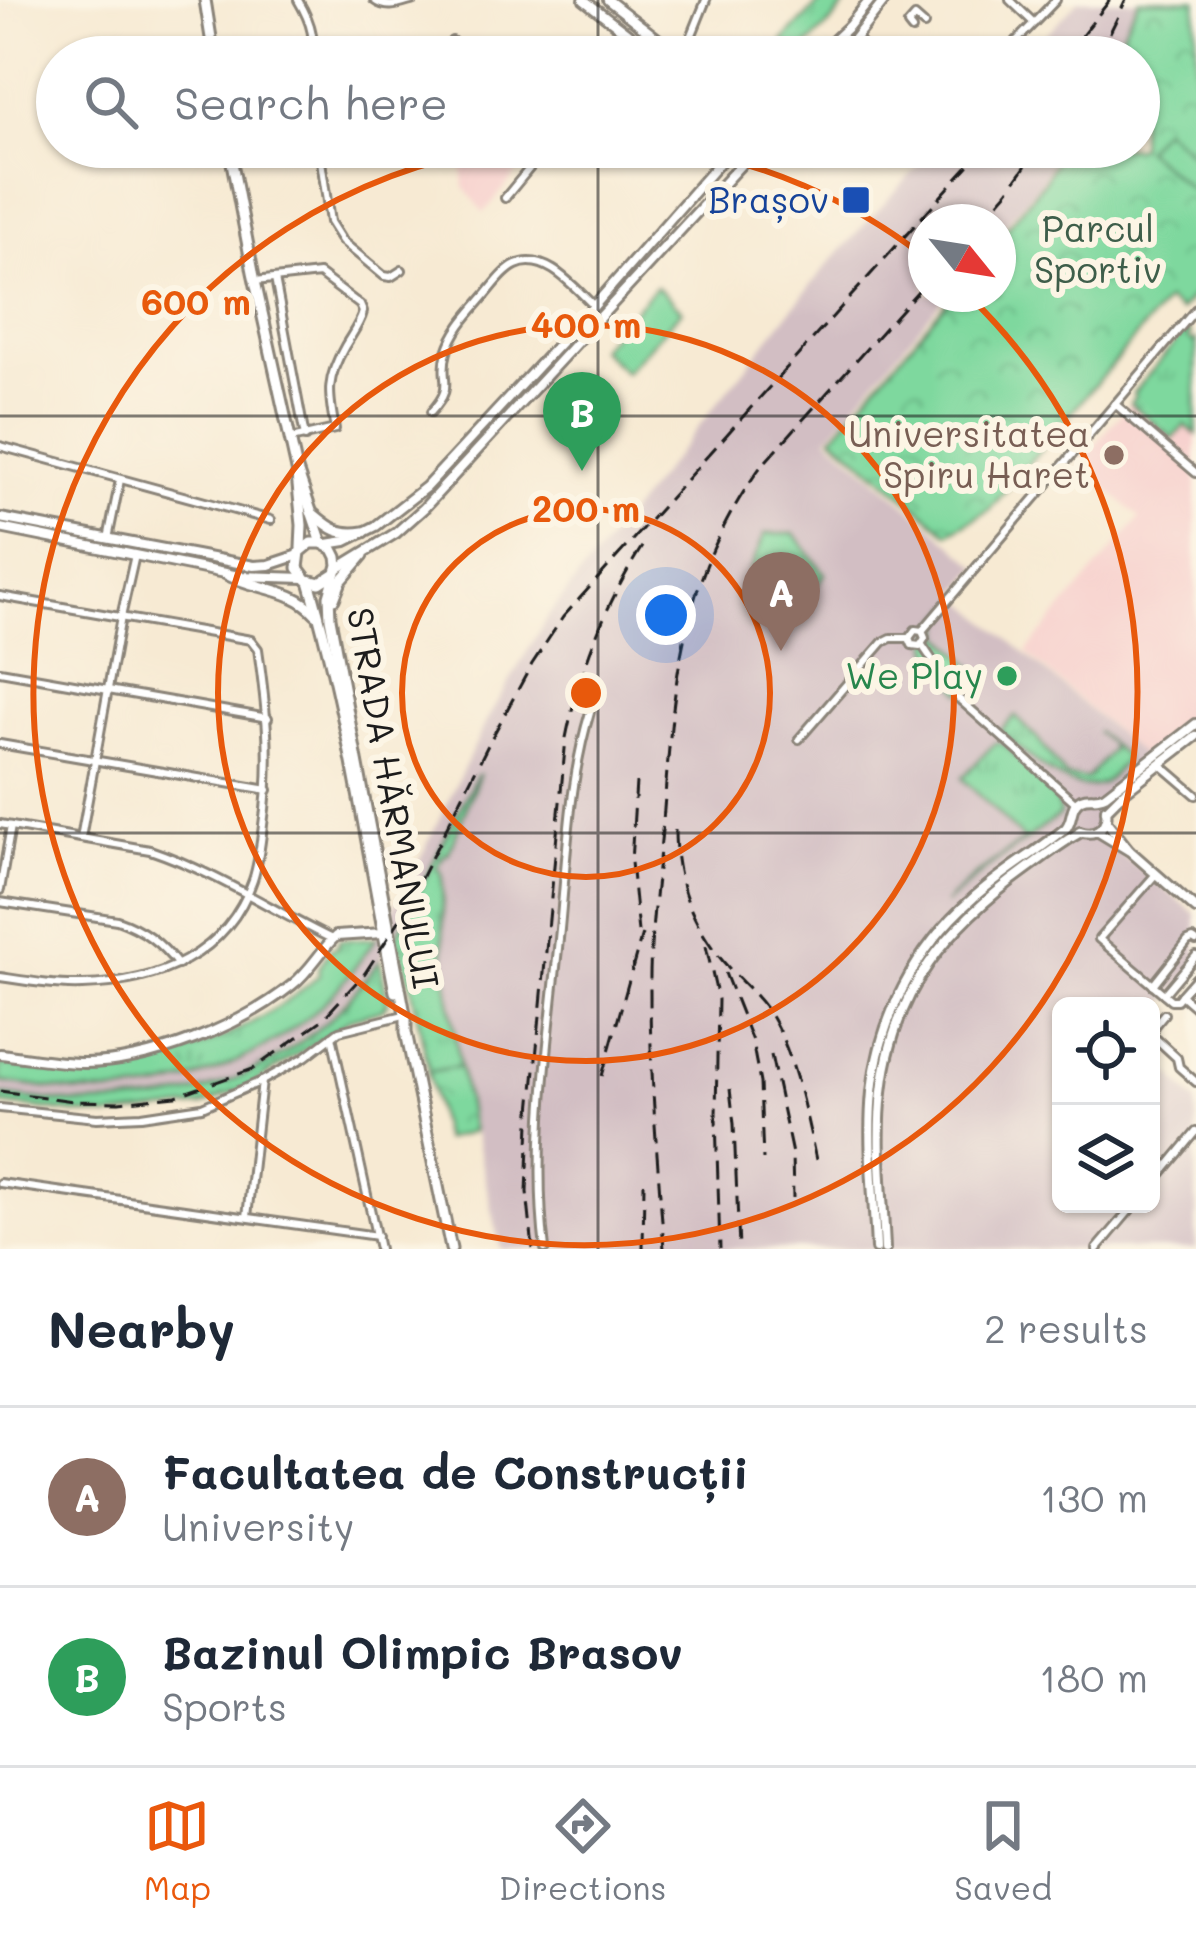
<!DOCTYPE html>
<html lang="en">
<head>
<meta charset="utf-8">
<style>
  body { margin:0; font-family:Mali,sans-serif; background:#f6f6f7; color:#1f2937 }
  .controls { position:absolute; right:36px; bottom:36px; display:grid; overflow:hidden; border-radius:18px; box-shadow:0 3px 9px #0004 }
  .controls button { width:108px; height:108px; display:grid; place-items:center; padding:0; border:0; border-bottom:3px solid #e0e1e3; background:#fff; color:#1f2937; font:60px sans-serif }
  .compass { position:absolute; left:908px; top:204px; width:108px; height:108px; border-radius:50%; background:#fff; box-shadow:0 3px 9px #0004; rotate:120deg }
  .you { position:absolute; left:666px; top:615px; width:42px; height:42px; margin:-30px; border:9px solid #fff; border-radius:50%; background:#1a73e8; box-shadow:0 0 0 18px #1a73e833 }
  .badge { display:grid; place-items:center; width:78px; height:78px; border-radius:50%; background:#ea580c; color:#fff; font-size:39px; font-weight:700 }
  .pin { position:absolute; translate:-50% -99px; filter:drop-shadow(0 3px 6px #0008) }
  .pin::after { content:''; position:absolute; top:63px; width:42px; height:36px; background:inherit; clip-path:polygon(0 0,100% 0,50% 100%) }
  .list { margin:0; padding:0; list-style:none }
  h2 { display:flex; justify-content:space-between; align-items:center; height:156px; margin:0; padding:0 48px; font-size:51px }
  h2 small { font-size:39px; font-weight:400; color:#747a83 }
  .list li { display:grid; grid-template-columns:78px 1fr auto; gap:36px; align-items:center; box-sizing:border-box; height:180px; padding:0 48px; border-top:3px solid #e0e1e3 }
  .list b { display:block; font-size:45px; white-space:nowrap }
  .list p { margin:0; font-size:39px; white-space:nowrap; color:#747a83 }
  .list em { font-size:39px; font-style:normal; color:#747a83 }
  .icon { flex:none; width:66px; height:66px; fill:none; stroke:currentColor; stroke-width:2; stroke-linecap:round; stroke-linejoin:round }
  .map { position:relative; flex:none; width:1196px; height:1249px; overflow:hidden }
  .search { position:absolute; background:#fff; box-shadow:0 3px 9px #0004; left:36px; right:36px; top:36px; height:132px; display:flex; align-items:center; gap:30px; box-sizing:border-box; padding:0 42px; border-radius:66px; color:#747a83; font-size:45px }
  .sheet { height:516px; background:#fff }
  nav { display:flex; justify-content:space-around; align-items:center; box-sizing:border-box; height:168px; border-top:3px solid #e0e1e3; background:#fff; font-size:33px; color:#747a83 }
  nav a { display:grid; justify-items:center; gap:6px }
  nav .on { color:#ea580c }
  .map>svg:first-child { display:block }
  .built { fill:#f7d0cd }
  .industrial { fill:#d2bec3 }
  .grass { fill:url(#grass-tufts); stroke:#4d7a5d; stroke-width:3 }
  .park { fill:url(#park-crowns); stroke:#4d7a5d; stroke-width:3 }
  .pitch { fill:#7ed89e; stroke:#4d7a5d; stroke-width:3 }
  .lines { fill:none; stroke-linecap:round; stroke-linejoin:round }
  .street-casing { stroke:#8a8378; stroke-width:12 }
  .secondary-casing { stroke:#8a8378; stroke-width:14 }
  .primary-casing { stroke:#8a8378; stroke-width:15 }
  .street { stroke:#fff; stroke-width:6 }
  .secondary { stroke:#fff; stroke-width:8 }
  .primary { stroke:#fff; stroke-width:9 }
  .rail { stroke:#1c1c1c; stroke-width:3; stroke-dasharray:18 9; stroke-linecap:butt }
  .grid { fill:none; stroke:#1c1c1c; stroke-width:3; stroke-opacity:0.55 }
  .ring { fill:none; stroke:#e8590c; stroke-width:6 }
  .transit-dot { fill:#1a4fb4; stroke:#fcf5e5; stroke-width:4.5 }
  .education-dot { fill:#8d6e63; stroke:#fcf5e5; stroke-width:4.5 }
  .leisure-dot { fill:#2e9e5b; stroke:#fcf5e5; stroke-width:4.5 }
  .labels { text-anchor:middle; stroke-width:12; stroke-linejoin:round; paint-order:stroke }
  .transit-label { font-size:36px; fill:#164399; stroke:#fcf5e5; text-anchor:end }
  .park-label { font-size:36px; fill:#3e5e4a; stroke:#fcf5e5 }
  .education-label { font-size:36px; fill:#785e54; stroke:#fcf5e5; text-anchor:end }
  .leisure-label { font-size:36px; fill:#27864d; stroke:#fcf5e5; text-anchor:end }
  .street-label { font-size:36px; fill:#1c1c1c; stroke:#fcf5e5 }
  .centre { fill:#e8590c; stroke:#fcf5e5; stroke-width:6 }
  .ring-label { font-size:36px; text-anchor:middle; font-weight:bold; fill:#e8590c; stroke:#fcf5e5; stroke-width:12; stroke-linejoin:round; paint-order:stroke }
</style>
</head>
<body>
<div class="map">
<svg width="1196" height="1249" viewBox="0 0 1196 1249">
  <defs>
    <pattern id="grass-tufts" width="24" height="20" patternUnits="userSpaceOnUse" patternTransform="scale(3)"><rect width="24" height="20" fill="#7ed89e"/><path d="M3 7l-1-3M5 7V3M7 7l1-3M15 17l-1-3M17 17v-4M19 17l1-3" fill="none" stroke="#6cb988"/></pattern>
    <pattern id="park-crowns" width="20" height="18" patternUnits="userSpaceOnUse" patternTransform="scale(3)"><rect width="20" height="18" fill="#7ed89e"/><path d="M2 6a3 3 0 1 1 6 0M12 15a3 3 0 1 1 6 0" fill="none" stroke="#6cb988"/></pattern>
  </defs>
  <rect width="100%" height="100%" fill="#fcf5e5"/>
  <filter id="ink" filterUnits="userSpaceOnUse"><feTurbulence type="fractalNoise" baseFrequency=".00833" numOctaves="2"/><feDisplacementMap in="SourceGraphic" scale="24" xChannelSelector="R" yChannelSelector="G"/><feConvolveMatrix kernelMatrix="1 2 1 2 8 2 1 2 1" color-interpolation-filters="sRGB"/></filter>
  <filter id="wash" filterUnits="userSpaceOnUse"><feTurbulence type="fractalNoise" baseFrequency=".004" numOctaves="4" result="noise"/><feDisplacementMap in="SourceGraphic" scale="48" xChannelSelector="R" yChannelSelector="G"/><feGaussianBlur stdDeviation="2.7" result="paint"/><feColorMatrix in="noise" values="0 0 0 0 0 0 0 0 0 0 0 0 0 0 0 0 0 1.4 0 .05"/><feComposite in="paint" operator="in"/></filter>
  <g filter="url(#wash)">
    <rect width="100%" height="100%" fill="#f7ead3"/>
    <g class="built">
      <path d="M456,147H538L484,213L464,187L462,164L458,160Z"/>
      <path d="M1186,330L1191,334L1188,338L1193,342L1196,340V726L1149,762L1026,652L1140,518L1079,464L1135,397L1133,393Z"/>
    </g>
    <g class="industrial">
      <path d="M1079,0H1138L1108,57H1024Z"/>
      <path d="M936,147H1060L1042,180L998,233V222H926V294H947L828,437L979,567L957,594L1149,762L1103,799L1106,807L1098,835L1196,914V968L1151,1018V1006H1061V1204H1151V1052L1196,1102V1249H501L461,1073L433,918L434,873L380,960L325,1022L253,1072L178,1099L115,1106L0,1095V1082L85,1092L316,1007L376,938L416,867L487,720L548,616L823,270Z"/>
    </g>
    <g class="grass">
      <path d="M822,0H849L834,20L796,57L783,41Z"/>
      <path d="M1186,330L1191,334L1188,338L1193,342L1196,340V434L1185,425L1173,439L1130,403L1135,396L1133,393Z"/>
      <path d="M765,534H795L825,574L797,614H792L752,586L750,571Z"/>
      <path d="M953,607L943,620V635L980,674L962,693C933,657 912,645 953,607Z"/>
      <path d="M1015,716L1037,738L1066,777L1087,779L1111,750L1110,744L1096,731L1124,756V762C1117,768 1111,778 1103,783C1070,801 1023,750 1000,731Z"/>
      <path d="M999,742L1005,745C1021,762 1059,793 1060,815L990,866L945,904L973,877L1024,840L962,778L995,743Z"/>
      <path d="M479,775L448,854L444,855L437,869L442,873L444,960L461,1073L443,1140L411,985L396,937L476,776Z"/>
      <path d="M376,938C358,963 340,990 316,1010C270,1052 184,1092 121,1093C81,1094 40,1087 0,1082V1064C27,1068 56,1073 83,1074C154,1076 268,1024 319,975L318,969L330,950L339,945V940Z"/>
      <path d="M380,960L388,1003L382,1010L352,1018L251,1085L202,1106L108,1117L0,1104V1095C126,1113 223,1109 325,1023C346,1005 363,981 380,960Z"/>
    </g>
    <g class="park">
      <path d="M1139,0H1196V292L1180,311L1166,301L989,510L948,533L833,436L953,294H998V239L1045,180L1062,147H1139V57H1109Z"/>
      <path d="M460,1066L472,1132L443,1140L428,1072Z"/>
    </g>
    <g class="pitch">
      <path d="M1162,128L1196,157V190L1190,189L1144,149Z"/>
      <path d="M656,286L682,310L625,372L599,348Z"/>
    </g>
  </g>
  <g filter="url(#ink)">
    <g class="lines">
      <defs>
        <g id="street">
          <path d="M298,0C307,15 319,40 308,57"/>
          <path d="M374,0C387,10 400,4 414,0"/>
          <path d="M1010,0L1034,23"/>
          <path d="M912,30L908,25L915,17L924,25"/>
          <path d="M856,39L877,57"/>
          <path d="M452,41L456,57"/>
          <path d="M622,57L637,41"/>
          <path d="M683,57L706,0"/>
          <path d="M1001,57L1056,0"/>
          <path d="M319,147L330,222L342,241L384,276L391,277L402,270"/>
          <path d="M505,198L547,147"/>
          <path d="M275,279L305,437"/>
          <path d="M255,281L319,274L360,305L363,312C360,324 352,334 345,346C326,379 328,393 335,429L291,439"/>
          <path d="M1115,404L1196,473"/>
          <path d="M431,412C457,384 438,381 447,352C453,331 469,314 483,298C493,287 503,271 516,265C545,251 575,288 594,306"/>
          <path d="M0,446L271,520"/>
          <path d="M108,539L120,480"/>
          <path d="M0,596L251,640L258,649C267,711 272,763 263,825C261,843 259,862 253,880C227,955 158,983 83,985C56,986 27,981 0,977"/>
          <path d="M909,638L912,645L920,646L925,638L922,631"/>
          <path d="M922,645L958,698L1076,803"/>
          <path d="M0,671L268,718"/>
          <path d="M799,739L883,642L891,638H909L915,630L922,631L1196,309"/>
          <path d="M0,744L268,790"/>
          <path d="M1160,764L1196,795"/>
          <path d="M0,824L150,850C215,872 270,909 332,939"/>
          <path d="M81,838L121,617L135,555"/>
          <path d="M1156,874L1099,939L1171,1000H1177L1181,995"/>
          <path d="M0,890L11,826"/>
          <path d="M0,902L117,920C143,929 161,943 178,965"/>
          <path d="M1196,978L1181,995L1196,1008"/>
          <path d="M1153,985L1188,941L1193,939L1196,941"/>
          <path d="M1164,994L1196,956"/>
          <path d="M1164,1014L1154,1026L1152,1035L1177,1058L1179,1067L1196,1082"/>
          <path d="M332,1036L379,1249"/>
          <path d="M0,1108L97,1118L142,1116L202,1107L262,1081L305,1057L339,1031L400,1016"/>
          <path d="M0,1183L377,1236"/>
          <path d="M1151,1186L1196,1132"/>
          <path d="M247,1217L262,1081"/>
          <path d="M545,1249C532,1149 550,1030 560,929C567,856 569,781 590,712"/>
          <path d="M1097,1249L1135,1204"/>
        </g>
        <g id="secondary">
          <path d="M584,0L658,57"/>
          <path d="M608,0L681,57"/>
          <path d="M816,57L849,26L870,0"/>
          <path d="M840,57L885,0"/>
          <path d="M0,518L254,566L269,565L299,555"/>
          <path d="M0,528L239,576L305,578"/>
          <path d="M327,544L346,541L376,526L426,487L594,306L733,147"/>
          <path d="M337,569L396,533L424,508L757,147"/>
          <path d="M1106,810L1125,791L1196,736"/>
          <path d="M1106,821L1129,850"/>
          <path d="M1080,831C1096,837 1109,826 1106,809"/>
          <path d="M1097,831L1130,851L1196,909"/>
          <path d="M0,1054C28,1057 56,1063 84,1063C150,1063 241,1026 292,985C310,971 320,951 336,936L383,933"/>
          <path d="M876,1249C874,1197 867,1144 872,1092C879,1019 916,948 971,900C1000,873 1036,853 1066,828C1074,818 1069,806 1081,799C1090,795 1095,800 1105,795L1196,724"/>
          <path d="M885,1249C883,1197 876,1144 882,1092C893,990 947,926 1028,868C1045,856 1062,842 1081,832"/>
        </g>
        <g id="primary">
          <path d="M205,0L214,57"/>
          <path d="M229,147L253,272L297,470L322,543"/>
          <path d="M297,475L302,525L301,548"/>
          <path d="M311,512C330,528 338,536 364,532"/>
          <path d="M224,573C254,590 293,587 316,614"/>
          <path d="M334,574L320,583L307,580L298,568L300,552L311,543H322L333,549L337,557L338,565L329,596L330,618L406,1019V1032L451,1249"/>
          <path d="M309,581C348,715 368,855 395,992"/>
          <path d="M334,599L341,581L363,555"/>
        </g>
      </defs>
      <use href="#street" class="street-casing"/>
      <use href="#secondary" class="secondary-casing"/>
      <use href="#primary" class="primary-casing"/>
      <use href="#street" class="street"/>
      <use href="#secondary" class="secondary"/>
      <use href="#primary" class="primary"/>
      <g class="rail">
        <path d="M1065,57L1110,0"/>
        <path d="M1098,57L1126,0"/>
        <path d="M981,222L1008,191L1039,147"/>
        <path d="M636,782L631,862L638,932"/>
        <path d="M675,830C675,882 693,928 728,967C743,984 759,996 771,1016C795,1056 806,1115 816,1160"/>
        <path d="M706,946L718,999L716,1117L720,1249"/>
        <path d="M725,973L752,1041L760,1083L763,1160"/>
        <path d="M771,1055L792,1154L793,1198"/>
        <path d="M602,1076L642,934"/>
        <path d="M730,1089L734,1124L739,1249"/>
        <path d="M0,1091L74,1101L119,1102L176,1096L253,1069L322,1020L365,973L401,918L490,741L532,664L563,617L985,147"/>
        <path d="M533,1249L527,1192L530,1122L566,738C580,668 606,602 645,542"/>
        <path d="M643,1249L644,1183"/>
        <path d="M664,1249C658,1164 650,1077 650,992C649,931 659,869 664,809C674,679 681,579 759,469L926,282"/>
      </g>
    </g>
  </g>
  <path class="grid" d="M598,0V57M598,147V1249M0,416H1196M0,833H1196"/>
  <g class="ring">
    <circle cx="586" cy="693" r="184"/>
    <circle cx="586" cy="693" r="368"/>
    <path d="M668 147A552 552 0 0 1 926 258M969 296A552 552 0 1 1 504 147"/>
  </g>
  <rect class="transit-dot" x="841" y="185" width="30" height="30" rx="6"/>
  <circle class="education-dot" cx="1114" cy="455" r="12"/>
  <circle class="leisure-dot" cx="1007" cy="676" r="12"/>
  <g class="labels">
    <g class="transit-label">
      <text x="829" y="213">Brașov</text>
    </g>
    <g class="park-label">
      <text x="1098" y="242">Parcul<tspan x="1098" dy="41">Sportiv</tspan></text>
    </g>
    <g class="education-label">
      <text x="1090" y="447">Universitatea<tspan x="1090" dy="41">Spiru Haret</tspan></text>
    </g>
    <g class="leisure-label">
      <text x="983" y="689">We Play</text>
    </g>
    <g class="street-label">
      <text transform="translate(393 798) rotate(80)" y="13">STRADA HĂRMANULUI</text>
    </g>
  </g>
  <circle cx="586" cy="693" r="18" class="centre"/>
  <g class="ring-label">
    <text x="196" y="315">600 m</text>
    <text x="586" y="338">400 m</text>
    <text x="586" y="522">200 m</text>
  </g>
</svg>
<div class="controls">
<button><svg class="icon" aria-label="locate" viewBox="0 0 24 24"><circle cx="12" cy="12" r="6"/><path d="M12 2v4M12 18v4M2 12h4M18 12h4"/></svg></button>
<button><svg class="icon" aria-label="layers" viewBox="0 0 24 24"><path d="M12 4l9 5-9 5-9-5zM3 14l9 5 9-5"/></svg></button>
</div>
<svg class="compass" viewBox="-18 -18 36 36"><path d="M0-13l5 13h-10z" fill="#e53935"/><path d="M0 13l5-13h-10z" fill="#747a83"/></svg>
<div class="you"></div>
<div class="pin badge" style="left:781px;top:651px;background:#8d6e63">A</div>
<div class="pin badge" style="left:582px;top:471px;background:#2e9e5b">B</div>
<div class="search"><svg class="icon" aria-label="search" viewBox="0 0 24 24"><circle cx="10" cy="10" r="6"/><path d="M15 15l6 6"/></svg>Search here</div>
</div>
<section class="sheet">
<h2>Nearby<small>2 results</small></h2>
<ul class="list">
<li><span class="badge" style="background:#8d6e63">A</span><div><b>Facultatea de Construcții</b><p>University</p></div><em>130 m</em></li>
<li><span class="badge" style="background:#2e9e5b">B</span><div><b>Bazinul Olimpic Brasov</b><p>Sports</p></div><em>180 m</em></li>
</ul>
</section>
<nav>
<a class="on"><svg class="icon" aria-label="map" viewBox="0 0 24 24"><path d="M3 6l6-2 6 2 6-2v14l-6 2-6-2-6 2zM9 4v14M15 6v14"/></svg>Map</a>
<a><svg class="icon" aria-label="directions" viewBox="0 0 24 24"><path d="M12 3l9 9-9 9-9-9zM9 14v-3h6M13 9l2 2-2 2"/></svg>Directions</a>
<a><svg class="icon" aria-label="saved" viewBox="0 0 24 24"><path d="M7 4h10v16l-5-4-5 4z"/></svg>Saved</a>
</nav>
</body>
</html>
